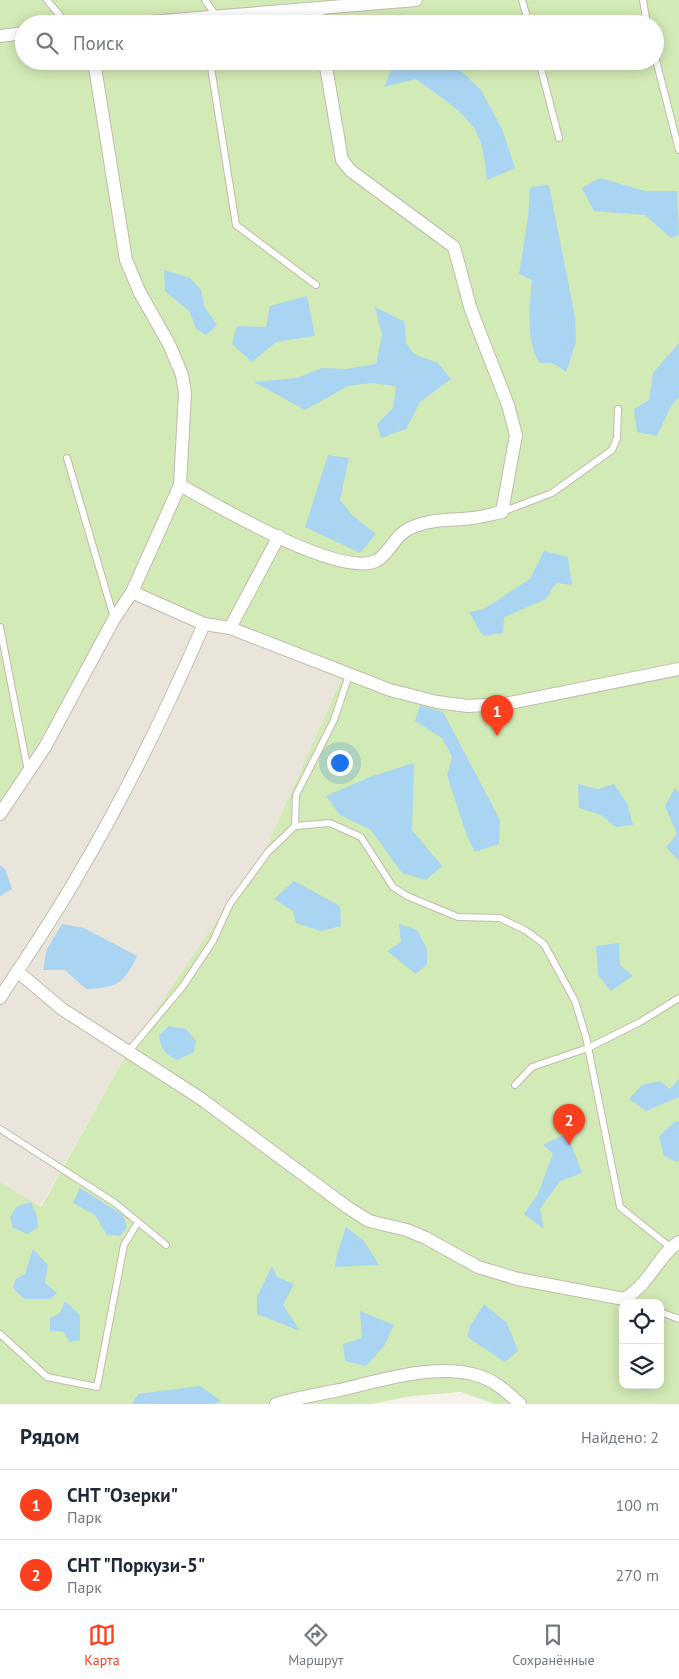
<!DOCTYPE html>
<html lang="ru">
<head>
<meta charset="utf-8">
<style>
  body { margin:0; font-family:"PT Sans",sans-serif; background:#f2f2f3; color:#1f2937 }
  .controls { position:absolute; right:15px; bottom:15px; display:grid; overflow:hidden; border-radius:10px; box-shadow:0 2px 12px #0003 }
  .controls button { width:45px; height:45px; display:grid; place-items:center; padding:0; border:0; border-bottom:1px solid #e0e1e3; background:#fff; color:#1f2937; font:25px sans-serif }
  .you { position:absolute; left:339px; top:762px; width:18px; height:18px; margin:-12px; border:4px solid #fff; border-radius:50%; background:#1a73e8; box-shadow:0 0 0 8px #1a73e833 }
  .badge { display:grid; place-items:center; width:32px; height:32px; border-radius:50%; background:#fc3f1d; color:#fff; font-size:16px; font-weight:700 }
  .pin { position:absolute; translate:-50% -41px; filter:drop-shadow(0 1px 2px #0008) }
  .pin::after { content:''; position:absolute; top:26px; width:18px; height:15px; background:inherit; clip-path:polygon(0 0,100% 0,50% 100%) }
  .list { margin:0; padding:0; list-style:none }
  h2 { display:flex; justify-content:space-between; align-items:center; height:65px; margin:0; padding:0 20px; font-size:21px }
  h2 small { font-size:16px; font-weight:400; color:#747a83 }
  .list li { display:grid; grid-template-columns:32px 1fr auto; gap:15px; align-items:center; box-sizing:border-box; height:70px; padding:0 20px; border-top:1px solid #e0e1e3 }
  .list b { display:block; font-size:19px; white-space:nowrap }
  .list p { margin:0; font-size:16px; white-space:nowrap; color:#747a83 }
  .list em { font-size:16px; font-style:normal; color:#747a83 }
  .icon { flex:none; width:28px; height:28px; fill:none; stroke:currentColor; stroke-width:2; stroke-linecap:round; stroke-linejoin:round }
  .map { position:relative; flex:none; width:679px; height:1404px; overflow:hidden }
  .search { position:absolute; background:#fff; box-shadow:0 2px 12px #0003; left:15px; right:15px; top:15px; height:55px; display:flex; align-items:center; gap:12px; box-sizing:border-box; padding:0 18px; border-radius:28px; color:#747a83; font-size:19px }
  .sheet { height:205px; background:#fff }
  nav { display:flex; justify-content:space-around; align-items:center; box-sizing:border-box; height:70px; border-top:1px solid #e0e1e3; background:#fff; font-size:14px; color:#747a83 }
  nav a { display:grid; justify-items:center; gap:2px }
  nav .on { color:#fc3f1d }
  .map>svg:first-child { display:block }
  .residential { fill:#eae5da }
  .green { fill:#d2eab5; fill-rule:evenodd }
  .water { fill:#a9d4f2 }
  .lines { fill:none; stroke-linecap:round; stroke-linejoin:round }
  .lane-casing { stroke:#c2bbae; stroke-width:8 }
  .street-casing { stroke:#c2bbae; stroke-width:14 }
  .lane { stroke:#fff; stroke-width:6 }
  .street { stroke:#fff; stroke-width:12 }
</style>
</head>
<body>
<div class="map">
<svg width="679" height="1404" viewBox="0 0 679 1404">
  <rect width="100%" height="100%" fill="#f6f3ec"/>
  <path class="residential" d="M132,592L346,667L267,846L127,1053L40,1207L0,1182V805Z"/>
  <path class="green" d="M0,0H679V1404H495L461,1392L412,1396L371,1404H0V1182L41,1207L127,1053L267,846L346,668L132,592L0,805ZM24,24H655V61H24ZM623,1303H660V1385H623Z"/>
  <g class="water">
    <path d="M398,61H445L456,66L481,90L502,129L515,168L487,180C485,162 483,138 471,124C456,106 435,93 416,79L384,87L393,66Z"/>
    <path d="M600,178L645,191H677L679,234L671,238L645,215L594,211L582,188Z"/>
    <path d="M549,185L575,317L576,343L566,372L553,363H540C525,344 530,303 532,280L519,274L528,218L530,187Z"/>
    <path d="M164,270L190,278L201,290L204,306L217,325L206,335L196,329L190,312L165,291Z"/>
    <path d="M307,296L315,336L276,342L252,362L232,344L237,326L266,327L270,306Z"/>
    <path d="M375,307L405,322L406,343L414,354L438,363L451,379L420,402L406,429L381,438L377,424L393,408L396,386L371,383L348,386L305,410L254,382L297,378L322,368L346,369L376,364L382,335Z"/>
    <path d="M679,343V397L671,406L657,436L637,432L634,409L649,400L653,373Z"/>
    <path d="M328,455L349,458L340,500L352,515L376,534L360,553L305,527Z"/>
    <path d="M544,551L568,557L572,585L556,583L546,599L504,617L503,633L483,636L469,612L484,609L530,579Z"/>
    <path d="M420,705L443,712L500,820L499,844L475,852L467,836L447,775L452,757L442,738L415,721Z"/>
    <path d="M414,763L412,830L442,866L426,880L402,873L371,830L340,815L326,796L370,777Z"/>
    <path d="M578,784L598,789L614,784L627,803L633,825L616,827L601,815L579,808Z"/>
    <path d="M675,788L679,792V861L666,847L677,834L665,806Z"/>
    <path d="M0,865L5,869L12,889L0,896Z"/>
    <path d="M294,881L340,906L341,926L321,931L296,923L293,911L274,899Z"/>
    <path d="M62,924L84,928L137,956C124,984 116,988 86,989L65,970H43L47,949Z"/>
    <path d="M399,924L417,930L427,949V964L416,974L387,951L401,942Z"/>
    <path d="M619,943L620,965L633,976L611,991L598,975L596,946Z"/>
    <path d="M169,1026L186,1029L196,1041L194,1052L177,1060C164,1053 161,1049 159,1035Z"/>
    <path d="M679,1079V1097L646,1111L629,1099L642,1085L660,1081L670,1089Z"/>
    <path d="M676,1121L679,1122V1160L677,1162L664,1156L659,1136Z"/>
    <path d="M567,1133L582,1173L560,1181L540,1209L544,1229L524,1214L538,1194L553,1153L543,1145Z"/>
    <path d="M80,1188L123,1215L127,1227L120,1236L107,1235L95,1215L73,1203Z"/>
    <path d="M31,1202L37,1217L38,1227L28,1234L13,1228L10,1217L17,1206Z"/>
    <path d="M346,1227L364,1241L379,1265L335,1267L337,1254Z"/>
    <path d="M33,1249L48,1265L45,1283L57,1293L50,1299H24L13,1288L16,1279L25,1274Z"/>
    <path d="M272,1266L277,1277L294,1284L283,1305L300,1331L257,1314V1297Z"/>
    <path d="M65,1301L80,1315V1340L69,1342L64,1332L50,1331V1318L60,1313Z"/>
    <path d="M484,1304L507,1323L518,1351L505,1362L467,1337L470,1326Z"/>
    <path d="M360,1311L394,1325L384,1346L366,1366L345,1361L343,1344L362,1338Z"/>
    <path d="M200,1386L221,1401L213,1404H132L138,1394Z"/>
  </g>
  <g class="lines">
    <defs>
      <g id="lane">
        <path d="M47,0L67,24"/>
        <path d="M205,0L216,16"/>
        <path d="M522,0L529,24"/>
        <path d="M643,0L647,24"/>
        <path d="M655,56L679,150"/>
        <path d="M210,61L236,225L316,285"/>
        <path d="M539,61L559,138"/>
        <path d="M67,458L114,618"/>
        <path d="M502,512L552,493L612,450L617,438L618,409"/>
        <path d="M0,627L28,771"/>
        <path d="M295,826L330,823L361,837L393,887L407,896L458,917L500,918L525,930L544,944L575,1001L586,1037L620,1207L670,1247"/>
        <path d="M128,1052L183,986L213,941L230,904L268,852L295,826L296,795L334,720L349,675"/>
        <path d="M515,1085L532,1067L588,1048L640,1022L679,998"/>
        <path d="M0,1129L115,1203L166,1245"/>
        <path d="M660,1312L679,1319"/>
        <path d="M0,1334L47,1377L97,1387L124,1245L138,1222"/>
      </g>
      <g id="street">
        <path d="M317,9L319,24"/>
        <path d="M125,24L416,0"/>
        <path d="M0,36L24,33"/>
        <path d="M180,485C216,505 339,578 376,561C388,555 394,538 405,531C426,518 449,521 472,518C482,517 492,514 502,512L516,435L508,405L471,310L454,247L351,171L342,160L325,61"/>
        <path d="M204,624L230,628L390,690L437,702L468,706L505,704L679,669"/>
        <path d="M230,628L279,536"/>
        <path d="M0,814L45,747L114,619L132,592"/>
        <path d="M17,971L62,1009L200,1098L347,1207L369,1221L407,1230L426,1238L478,1267L518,1279L624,1299C650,1284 659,1254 679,1242"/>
        <path d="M0,998C25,959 51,922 74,882C124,798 165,714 204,624L132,592L180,485L185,393L182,375L169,344L140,293L126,260L94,61"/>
        <path d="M276,1404C297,1398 318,1394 340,1390C378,1381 433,1364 472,1374C492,1378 506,1391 520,1404"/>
      </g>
    </defs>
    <use href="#lane" class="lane-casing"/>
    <use href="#street" class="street-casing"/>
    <use href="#lane" class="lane"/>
    <use href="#street" class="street"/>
  </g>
</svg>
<div class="controls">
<button><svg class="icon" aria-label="locate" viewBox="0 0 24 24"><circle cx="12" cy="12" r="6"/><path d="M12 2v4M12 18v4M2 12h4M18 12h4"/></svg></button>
<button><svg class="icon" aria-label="layers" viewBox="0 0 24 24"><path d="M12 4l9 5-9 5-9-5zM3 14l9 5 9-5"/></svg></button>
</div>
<div class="you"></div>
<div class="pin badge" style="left:497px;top:736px">1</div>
<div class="pin badge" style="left:569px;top:1145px">2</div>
<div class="search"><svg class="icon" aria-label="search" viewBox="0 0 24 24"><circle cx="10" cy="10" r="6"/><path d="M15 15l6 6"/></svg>Поиск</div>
</div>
<section class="sheet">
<h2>Рядом<small>Найдено: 2</small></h2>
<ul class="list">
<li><span class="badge">1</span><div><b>СНТ &quot;Озерки&quot;</b><p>Парк</p></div><em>100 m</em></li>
<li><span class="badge">2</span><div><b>СНТ &quot;Поркузи-5&quot;</b><p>Парк</p></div><em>270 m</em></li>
</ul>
</section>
<nav>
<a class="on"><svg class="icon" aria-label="map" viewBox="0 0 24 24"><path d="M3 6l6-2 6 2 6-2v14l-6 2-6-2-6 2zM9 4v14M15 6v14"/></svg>Карта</a>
<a><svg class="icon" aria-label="directions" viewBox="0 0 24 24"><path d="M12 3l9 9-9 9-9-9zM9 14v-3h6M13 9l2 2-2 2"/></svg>Маршрут</a>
<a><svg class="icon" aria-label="saved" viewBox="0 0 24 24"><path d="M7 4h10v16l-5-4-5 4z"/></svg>Сохранённые</a>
</nav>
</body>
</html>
